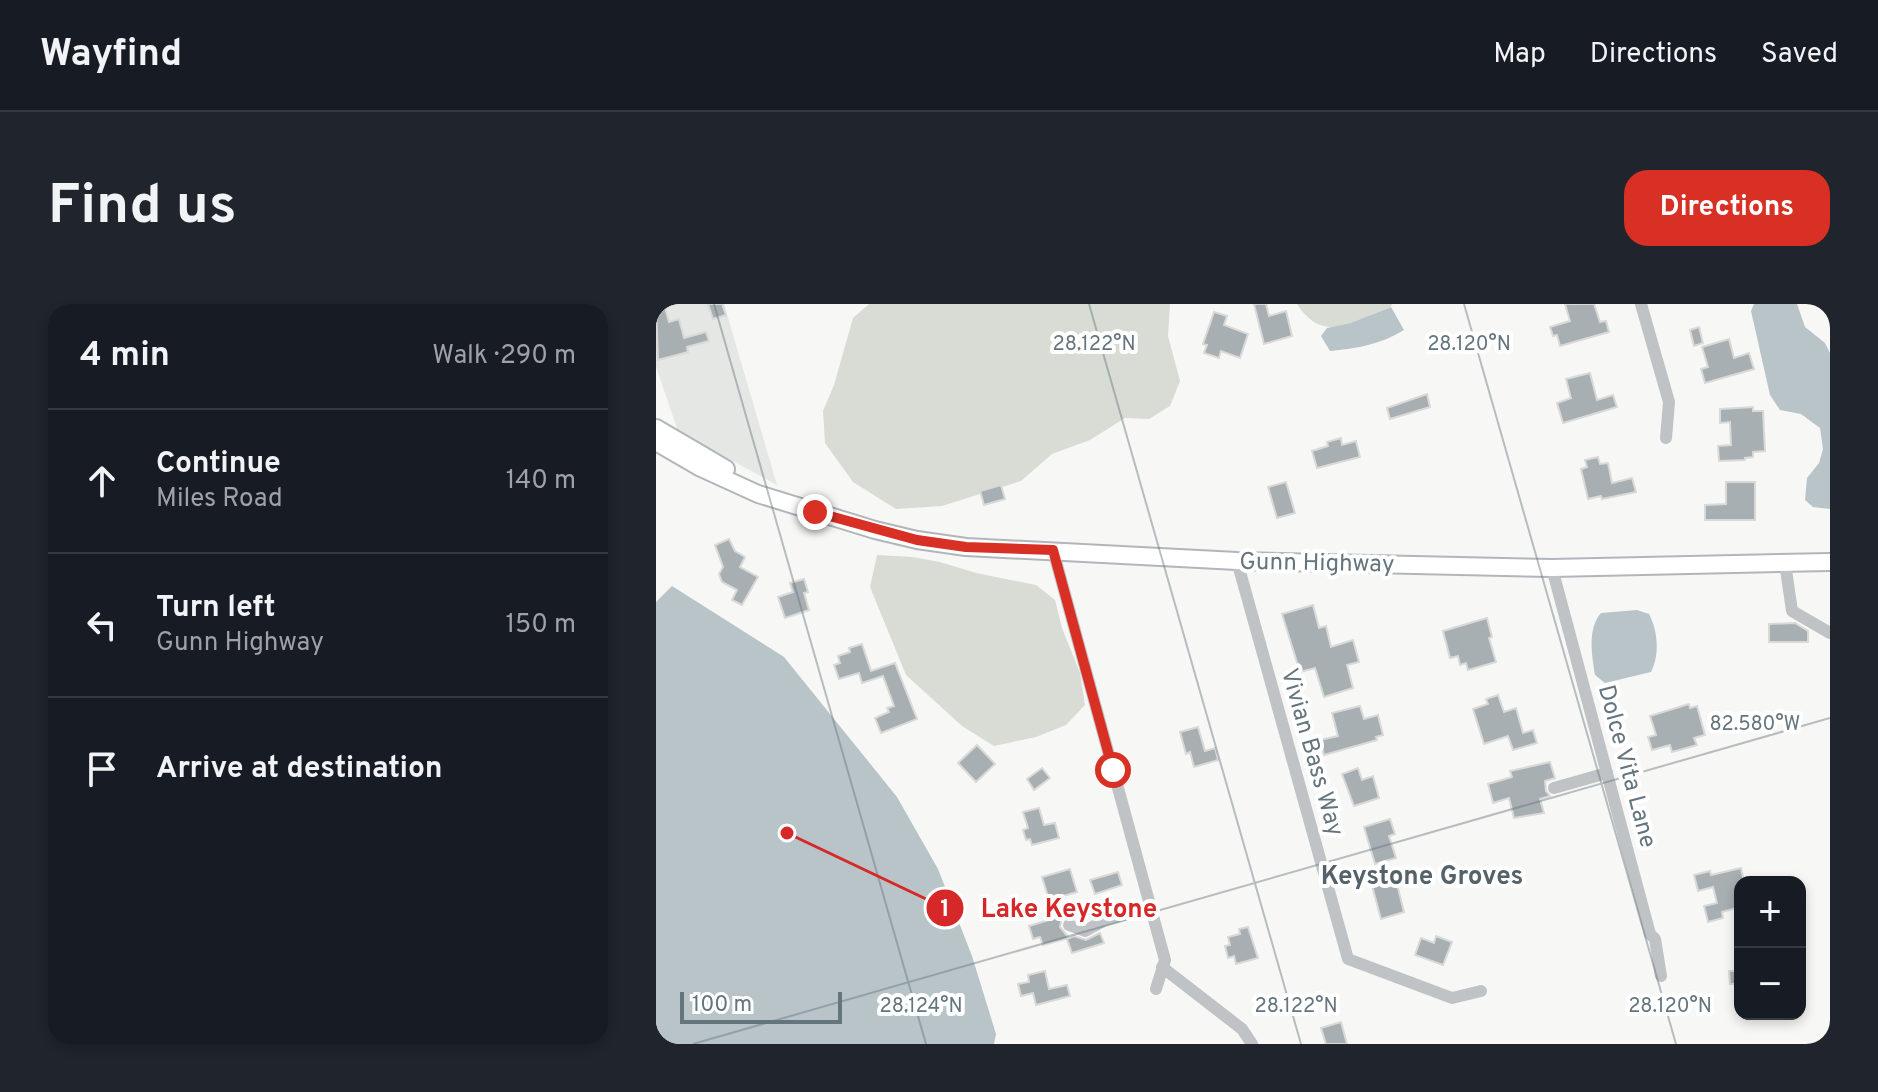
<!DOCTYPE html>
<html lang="en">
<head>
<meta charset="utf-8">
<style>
  body { margin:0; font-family:Overpass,sans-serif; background:#20242c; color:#f1f3f6 }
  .controls { position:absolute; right:24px; bottom:24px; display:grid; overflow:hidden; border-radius:16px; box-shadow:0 4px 12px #0003 }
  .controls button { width:72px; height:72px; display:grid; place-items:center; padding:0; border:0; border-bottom:2px solid #363941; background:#171b24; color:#f1f3f6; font:40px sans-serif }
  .scale { position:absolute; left:24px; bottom:20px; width:162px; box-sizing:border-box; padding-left:8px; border:4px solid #65757d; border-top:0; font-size:22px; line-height:28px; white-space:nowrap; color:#65757d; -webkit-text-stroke:6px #fff; paint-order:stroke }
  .stop { position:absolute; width:24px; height:24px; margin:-18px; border:6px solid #d93025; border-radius:50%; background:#fff }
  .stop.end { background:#d93025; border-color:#fff; box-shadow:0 2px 8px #0008 }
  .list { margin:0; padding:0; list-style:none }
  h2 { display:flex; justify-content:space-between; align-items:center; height:104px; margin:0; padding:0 32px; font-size:34px }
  h2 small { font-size:26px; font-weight:400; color:#9ea1a6 }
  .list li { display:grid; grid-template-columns:52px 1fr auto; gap:24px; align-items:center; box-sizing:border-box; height:144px; padding:0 32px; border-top:2px solid #363941 }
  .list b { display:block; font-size:30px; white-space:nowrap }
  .list p { margin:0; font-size:26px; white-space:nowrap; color:#9ea1a6 }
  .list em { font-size:26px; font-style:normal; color:#9ea1a6 }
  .icon { flex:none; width:44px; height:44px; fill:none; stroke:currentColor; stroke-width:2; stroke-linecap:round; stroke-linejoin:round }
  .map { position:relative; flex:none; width:1174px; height:740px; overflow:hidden; border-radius:24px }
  header { display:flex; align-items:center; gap:48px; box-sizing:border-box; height:112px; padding:0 40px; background:#171b24; border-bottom:2px solid #363941 }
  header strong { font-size:38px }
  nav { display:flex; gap:44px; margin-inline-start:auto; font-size:28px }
  .intro { display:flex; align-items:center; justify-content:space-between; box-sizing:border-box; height:192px; padding:0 48px }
  h1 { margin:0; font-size:56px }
  .button { padding:20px 36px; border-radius:24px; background:#d93025; color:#fff; font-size:28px; font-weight:700 }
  main { display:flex; gap:48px; padding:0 48px }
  aside { flex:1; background:#171b24; border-radius:24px; box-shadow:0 4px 12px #0003 }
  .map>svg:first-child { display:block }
  .built { fill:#e5e7e5 }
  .green { fill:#d8dcd4 }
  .water { fill:#b8c4c8 }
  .building { fill:#a7afb3; stroke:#d9d9d7; stroke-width:2 }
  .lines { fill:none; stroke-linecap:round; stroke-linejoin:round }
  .major-casing { stroke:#b0b6b9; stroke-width:20 }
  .minor { stroke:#bfc3c6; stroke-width:12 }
  .major { stroke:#fff; stroke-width:16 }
  .route { stroke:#d93025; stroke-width:10 }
  .ticks { fill:none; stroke:#65757d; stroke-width:2; stroke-opacity:0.45 }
  .labels { text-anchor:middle; stroke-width:8; stroke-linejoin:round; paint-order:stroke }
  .street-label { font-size:24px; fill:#65757d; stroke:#fff }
  .neighbourhood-label { font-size:26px; font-weight:bold; fill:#566269; stroke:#fff }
  .ticks-label { font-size:20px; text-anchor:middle; fill:#65757d; stroke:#fff; stroke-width:8; stroke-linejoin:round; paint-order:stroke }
  .leader { fill:none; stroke:#d62828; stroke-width:3 }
  .callout-dot { fill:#d62828; stroke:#fff; stroke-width:3 }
  .mark-label { font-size:24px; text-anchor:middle; font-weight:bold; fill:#fff }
  .callout-label { font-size:26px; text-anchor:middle; font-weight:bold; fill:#d62828; stroke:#fff; stroke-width:8; stroke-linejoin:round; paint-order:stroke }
</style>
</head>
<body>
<header>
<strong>Wayfind</strong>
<nav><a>Map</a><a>Directions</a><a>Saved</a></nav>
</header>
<div class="intro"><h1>Find us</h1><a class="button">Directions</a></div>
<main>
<aside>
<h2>4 min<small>Walk · 290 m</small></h2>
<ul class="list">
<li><svg class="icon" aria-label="ahead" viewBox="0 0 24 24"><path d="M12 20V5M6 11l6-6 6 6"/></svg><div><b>Continue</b><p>Miles Road</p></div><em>140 m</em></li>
<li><svg class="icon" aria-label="left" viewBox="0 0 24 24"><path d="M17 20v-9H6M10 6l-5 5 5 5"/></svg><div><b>Turn left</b><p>Gunn Highway</p></div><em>150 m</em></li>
<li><svg class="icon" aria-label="arrive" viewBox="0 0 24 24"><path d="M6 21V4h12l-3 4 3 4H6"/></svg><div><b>Arrive at destination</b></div></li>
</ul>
</aside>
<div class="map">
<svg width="1174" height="740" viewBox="0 0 1174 740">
  <rect width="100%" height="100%" fill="#f7f7f5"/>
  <path class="built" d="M0,0H68L121,181L22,127L0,63Z"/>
  <g class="green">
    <path d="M213,0H514L512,32L524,77L514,102L493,115L469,114L434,136L396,150L365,177L286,202L240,205L197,178L169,139L167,107L178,81L197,14Z"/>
    <path d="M641,0H736L735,3C698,16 668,42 641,0Z"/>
    <path d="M221,251L256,253L284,258L320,269L380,281L399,296L406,324L424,369L429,401L410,421L380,433L338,442L306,422L250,371L214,283Z"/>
  </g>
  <g class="water">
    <path d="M1098,0H1141L1149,23L1169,39L1174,49V205L1157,203L1149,196L1151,174L1163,159L1167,145L1164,124L1145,110L1124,106L1114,91L1095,7Z"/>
    <path d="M735,3L748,26C726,40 699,45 674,47L665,32L671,24L695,19Z"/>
    <path d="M16,282L128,353L241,493L282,565L316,652L340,730L338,740H0V298Z"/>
    <path d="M981,306L993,310C1002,327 1004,351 995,368L949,379L939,371C936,351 931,325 945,309Z"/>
  </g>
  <g class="building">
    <path d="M8,0L13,18L23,15L28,34L50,28L53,37L31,43L32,48L2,56L0,2Z"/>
    <path d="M52,0H66L70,11L57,15Z"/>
    <path d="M598,0H610L613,12L630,7L636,32L608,40Z"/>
    <path d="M909,0H938L944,18L950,17L953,28L904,42L901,31L897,32L894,23L914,17Z"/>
    <path d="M558,8L571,12L568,21L592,30L584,54L565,47L563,54L548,49L551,41L547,40Z"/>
    <path d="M1043,23L1047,39L1038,42L1034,26Z"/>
    <path d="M1073,35L1078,54L1093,49L1098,65L1049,79L1045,65L1052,63L1046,43Z"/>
    <path d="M934,69L941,96L957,91L961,103L907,119L901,99L915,94L910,75Z"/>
    <path d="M771,90L774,103L734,115L731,104Z"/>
    <path d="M1097,103V107H1107L1109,147L1097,148V153L1089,154V156L1063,157L1062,142L1075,141L1074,118L1064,119V105Z"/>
    <path d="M685,134L686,141L700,137L704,153L661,164L656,147L672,142L671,138Z"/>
    <path d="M942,153L944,160L952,159L956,179L976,174L980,188L946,195L945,192L932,195L925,165L931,163L929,156Z"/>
    <path d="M630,178L639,209L621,214L612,183Z"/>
    <path d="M1070,178H1099V216H1049V201L1070,200Z"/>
    <path d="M345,181L349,195L328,201L324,187Z"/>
    <path d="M73,235L79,247L89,253L84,263L102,273L86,301L76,296L81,286L66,278L63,270L67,263L59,241Z"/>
    <path d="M148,275L152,288L148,289L153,306L129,314L122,293L137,288L134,279Z"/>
    <path d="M657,301L663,324L670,322L675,343L697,336L703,358L691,361L697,384L668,393L659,364L644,368L626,310Z"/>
    <path d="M831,314L836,333L833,334L840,358L812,366L810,359L804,361L802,352L794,354L787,327Z"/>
    <path d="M1139,319L1152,327V338H1113V320Z"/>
    <path d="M206,340L215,367L239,359L261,415L225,429L219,414L233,408L231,404L238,402L227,372L206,379L203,369L183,375L178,361L184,359L182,352L194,348L193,344Z"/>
    <path d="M842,391L848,408L860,404L867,429L877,426L881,439L857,446L852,432L828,440L817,405L832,400L830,395Z"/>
    <path d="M1033,400L1034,404L1041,402L1049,431L1038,434L1041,441L1016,448L1014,441L996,446L992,433L1000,431L994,412Z"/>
    <path d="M704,402L708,415L722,411L727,431L720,433L721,436L668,451L664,436L682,432L676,409Z"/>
    <path d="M542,423L549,447L559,444L562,456L538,463L534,448L530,450L524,428Z"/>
    <path d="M321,441L339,460L320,478L302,459Z"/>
    <path d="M894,458L899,474L889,477L890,487L894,492L884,495L888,509L858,514L853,494L837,499L832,480L856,473L854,467Z"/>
    <path d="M386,464L394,474L378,486L371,475Z"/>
    <path d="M702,464L706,476L717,472L723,494L698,502L686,470Z"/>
    <path d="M383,504L388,521L399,519L403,534L376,541L374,535L370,536L367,526L372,524L367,508Z"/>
    <path d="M734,515L739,530L733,532L740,554L719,560L708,523Z"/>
    <path d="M1085,564L1088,578H1084V603L1066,608L1067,614L1052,618L1048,602L1061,599L1057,583L1042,587L1038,571L1054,567L1055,571Z"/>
    <path d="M414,565L421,588L393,596L386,573Z"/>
    <path d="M462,568L466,581L439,590L434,576Z"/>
    <path d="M739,572L748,608L725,615L715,578Z"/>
    <path d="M406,612L404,623L413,634L387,641L384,633L377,635L373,622Z"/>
    <path d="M592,623L602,654L580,660L578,652L572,654L569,642L574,641L572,633L584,630L583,625Z"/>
    <path d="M444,629L448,639L416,649L411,635L418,632L430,636Z"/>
    <path d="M780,632L796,638L787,661L759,651L765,634L778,639Z"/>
    <path d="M389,667L393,685L411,681L414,692L380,701L377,689L365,692L362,680L373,678L372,671Z"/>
    <path d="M1073,667H1084V680H1074Z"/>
    <path d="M685,718L691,740H670L665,724Z"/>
  </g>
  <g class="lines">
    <defs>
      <g id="major">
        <path d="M0,124L70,165"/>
        <path d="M0,138L45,164L102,190L219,226L261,236L310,243L581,257L896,264L1174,258"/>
      </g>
    </defs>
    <use href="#major" class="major-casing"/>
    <g class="minor">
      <path d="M985,0L1013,98L1010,134"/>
      <path d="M397,246L509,656L500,685"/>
      <path d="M581,257L692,655L796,694L825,687"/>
      <path d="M1129,259L1136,307L1174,329"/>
      <path d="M896,264L994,630L999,635L1005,672"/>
      <path d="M898,484L951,469"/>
      <path d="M413,621L429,627L449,616L495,603"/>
      <path d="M506,663L586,725L596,740"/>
    </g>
    <use href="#major" class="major"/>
  </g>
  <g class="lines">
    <path class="route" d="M159,208L261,236L310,243L397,246L457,466"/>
  </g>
  <path class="ticks" d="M58,0L270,740M433,0L645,740M808,0L1020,740M37,740L1174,414"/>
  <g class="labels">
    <g class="street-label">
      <text transform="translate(661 258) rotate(1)" y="8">Gunn Highway</text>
      <text transform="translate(657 448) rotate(74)" y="8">Vivian Bass Way</text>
      <text transform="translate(972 462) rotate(75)" y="8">Dolce Vita Lane</text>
    </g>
    <g class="neighbourhood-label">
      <text x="766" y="580">Keystone Groves</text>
    </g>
  </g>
  <g class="ticks-label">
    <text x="438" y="46">28.122°N</text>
    <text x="813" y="46">28.120°N</text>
    <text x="1099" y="426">82.580°W</text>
    <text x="265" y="708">28.124°N</text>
    <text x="640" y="708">28.122°N</text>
    <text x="1014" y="708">28.120°N</text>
  </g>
  <path class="leader" d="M131 529L289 604"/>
  <g class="callout-dot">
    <circle cx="131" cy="529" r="8"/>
    <circle cx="289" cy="604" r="20"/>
  </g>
  <g class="mark-label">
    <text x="289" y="612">1</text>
  </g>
  <g class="callout-label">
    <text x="413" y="613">Lake Keystone</text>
  </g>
</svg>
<div class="controls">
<button>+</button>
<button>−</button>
</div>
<div class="scale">100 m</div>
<div class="stop" style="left:457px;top:466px"></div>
<div class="stop end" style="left:159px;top:208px"></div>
</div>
</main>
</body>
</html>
